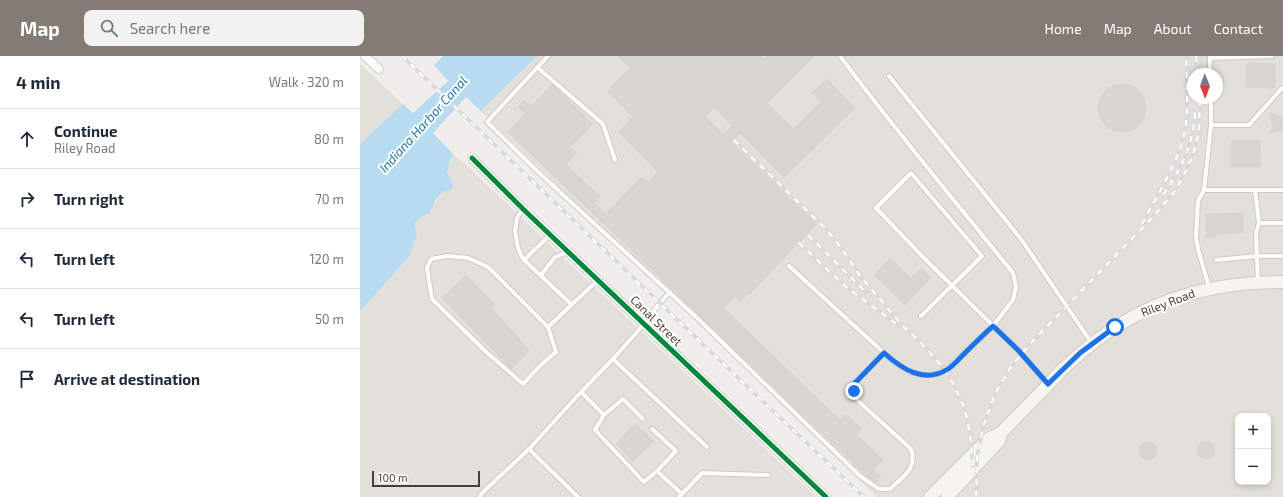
<!DOCTYPE html>
<html lang="en">
<head>
<meta charset="utf-8">
<style>
  body { margin:0; font-family:"Exo 2",sans-serif; background:#f2f2f3; color:#1f2937 }
  .controls { position:absolute; right:12px; bottom:12px; display:grid; overflow:hidden; border-radius:8px; box-shadow:0 2px 6px #0003 }
  .controls button { width:36px; height:36px; display:grid; place-items:center; padding:0; border:0; border-bottom:1px solid #e0e1e3; background:#fff; color:#1f2937; font:20px sans-serif }
  .compass { position:absolute; left:827px; top:12px; width:36px; height:36px; border-radius:50%; background:#fff; box-shadow:0 2px 6px #0003; rotate:179deg }
  .scale { position:absolute; left:12px; bottom:10px; width:108px; box-sizing:border-box; padding-left:4px; border:2px solid #473f35; border-top:0; font-size:11px; line-height:14px; white-space:nowrap; color:#473f35; -webkit-text-stroke:3px #fff; paint-order:stroke }
  .stop { position:absolute; width:12px; height:12px; margin:-9px; border:3px solid #1a73e8; border-radius:50%; background:#fff }
  .stop.end { background:#1a73e8; border-color:#fff; box-shadow:0 1px 4px #0008 }
  .list { margin:0; padding:0; list-style:none }
  h2 { display:flex; justify-content:space-between; align-items:center; height:52px; margin:0; padding:0 16px; font-size:17px }
  h2 small { font-size:13px; font-weight:400; color:#747a83 }
  .list li { display:grid; grid-template-columns:26px 1fr auto; gap:12px; align-items:center; box-sizing:border-box; height:60px; padding:0 16px; border-top:1px solid #e0e1e3 }
  .list b { display:block; font-size:15px; white-space:nowrap }
  .list p { margin:0; font-size:13px; white-space:nowrap; color:#747a83 }
  .list em { font-size:13px; font-style:normal; color:#747a83 }
  .icon { flex:none; width:22px; height:22px; fill:none; stroke:currentColor; stroke-width:2; stroke-linecap:round; stroke-linejoin:round }
  .map { position:relative; flex:none; width:923px; height:441px; overflow:hidden }
  header { display:flex; align-items:center; gap:24px; box-sizing:border-box; height:56px; padding:0 20px; background:#827c74; color:#fff }
  header strong { font-size:19px }
  nav { display:flex; gap:22px; margin-inline-start:auto; font-size:14px }
  .search { width:280px; height:36px; background:#f2f2f3; display:flex; align-items:center; gap:10px; box-sizing:border-box; padding:0 14px; border-radius:8px; color:#747a83; font-size:15px }
  main { display:flex }
  aside { flex:1; background:#fff }
  .map>svg:first-child { display:block }
  .industrial { fill:#e3dfda; fill-rule:evenodd }
  .water { fill:#b7dcf1 }
  .building { fill:#d8d5d0; stroke:#d8d5cf; fill-rule:evenodd }
  .lines { fill:none; stroke-linecap:round; stroke-linejoin:round }
  .service-casing { stroke:#cdcac6; stroke-width:6 }
  .minor-casing { stroke:#cdcac6; stroke-width:10 }
  .secondary-casing { stroke:#d0cbc0; stroke-width:14 }
  .service { stroke:#fdfcfc; stroke-width:4 }
  .minor { stroke:#fdfcfc; stroke-width:8 }
  .secondary { stroke:#f6f4ee; stroke-width:12 }
  .rail-casing { stroke:#d9d9d8; stroke-width:3.5 }
  .rail { stroke:#fff; stroke-width:2; stroke-dasharray:6; stroke-linecap:butt }
  .cycleway-casing { stroke:#fff; stroke-width:8 }
  .cycleway { stroke:#00873e; stroke-width:5 }
  .route { stroke:#1a73e8; stroke-width:5 }
  .labels { text-anchor:middle; stroke-width:4; stroke-linejoin:round; paint-order:stroke }
  .street-label { font-size:12px; fill:#473f35; stroke:#fff }
  .water-label { font-size:13px; font-style:italic; fill:#277bb0; stroke:#fff }
</style>
</head>
<body>
<header>
<strong>Map</strong>
<div class="search"><svg class="icon" aria-label="search" viewBox="0 0 24 24"><circle cx="10" cy="10" r="6"/><path d="M15 15l6 6"/></svg>Search here</div>
<nav><a>Home</a><a>Map</a><a>About</a><a>Contact</a></nav>
</header>
<main>
<aside>
<h2>4 min<small>Walk · 320 m</small></h2>
<ul class="list">
<li><svg class="icon" aria-label="ahead" viewBox="0 0 24 24"><path d="M12 20V5M6 11l6-6 6 6"/></svg><div><b>Continue</b><p>Riley Road</p></div><em>80 m</em></li>
<li><svg class="icon" aria-label="right" viewBox="0 0 24 24"><path d="M7 20v-9h11M14 6l5 5-5 5"/></svg><div><b>Turn right</b></div><em>70 m</em></li>
<li><svg class="icon" aria-label="left" viewBox="0 0 24 24"><path d="M17 20v-9H6M10 6l-5 5 5 5"/></svg><div><b>Turn left</b></div><em>120 m</em></li>
<li><svg class="icon" aria-label="left" viewBox="0 0 24 24"><path d="M17 20v-9H6M10 6l-5 5 5 5"/></svg><div><b>Turn left</b></div><em>50 m</em></li>
<li><svg class="icon" aria-label="arrive" viewBox="0 0 24 24"><path d="M6 21V4h12l-3 4 3 4H6"/></svg><div><b>Arrive at destination</b></div></li>
</ul>
</aside>
<div class="map">
<svg width="923" height="441" viewBox="0 0 923 441">
  <rect width="100%" height="100%" fill="#f0eeea"/>
  <g class="industrial">
    <path d="M177,0H923V441H517L121,55ZM833,18H857V42H833ZM878,360H908V426H878Z"/>
    <path d="M0,8L43,48L0,88Z"/>
    <path d="M92,97L109,112L456,441H0V255L49,201L57,177L54,168L62,160L67,159L83,135L93,130L87,116Z"/>
  </g>
  <path class="water" d="M83,0H177L121,55L106,41L73,77L92,97L87,116L93,130L91,133C78,136 75,146 69,158L62,160L54,168L57,177L56,182L49,201L0,255V88L43,48L53,57L88,25L74,9Z"/>
  <g class="building">
    <path d="M258,0H401L404,3L407,0H454L407,47L434,73L461,46L452,37L467,23L495,52L424,122L380,77L371,86L457,168L389,239L388,238L380,246L375,240L364,252L480,364L486,358L501,373L496,378L523,404L513,414L521,421L516,427L510,423L148,76L165,57L158,51L164,44L171,50L192,29L233,68L210,91L217,97L206,109L241,141L235,147L246,158L282,121L288,126L298,116L258,76L273,61L247,35L270,12ZM354,51L372,70L363,78L345,61Z"/>
    <path d="M887,7L915,8V32L886,31Z"/>
    <circle cx="762" cy="52" r="24"/>
    <path d="M909,56L923,62V76L920,75L909,77L913,71L911,67L912,64Z"/>
    <path d="M900,84L901,111H871V85Z"/>
    <path d="M883,157V177L855,178V181H846V158Z"/>
    <path d="M530,202L551,222L561,212L571,222L545,249L514,219Z"/>
    <path d="M106,219L135,249L131,252L170,295L151,313L82,242Z"/>
    <path d="M275,368L294,385L273,405L256,388Z"/>
    <circle cx="846" cy="394" r="9"/>
    <circle cx="788" cy="395" r="9"/>
  </g>
  <g class="lines">
    <defs>
      <g id="service">
        <path d="M188,0L127,66L177,115L336,261L500,420L519,433H530C543,421 558,412 551,393L496,343L494,335L493,328L524,297"/>
        <path d="M850,0V18"/>
        <path d="M850,2L912,0"/>
        <path d="M177,11L243,68L255,104"/>
        <path d="M529,20L661,183L731,286"/>
        <path d="M851,69H889L923,31"/>
        <path d="M844,134L851,69V42"/>
        <path d="M895,134H923"/>
        <path d="M163,153L157,162L155,176L158,192L163,203L212,249"/>
        <path d="M899,167H923"/>
        <path d="M164,204L190,179"/>
        <path d="M856,204L897,200H923"/>
        <path d="M429,210L534,306L550,316L564,319L578,318L588,312L633,270L653,244L656,231L653,217C595,145 535,74 480,0"/>
        <path d="M181,219L195,201L208,196"/>
        <path d="M849,231L838,193L836,180L838,145L844,134H895L899,167L896,177L898,226"/>
        <path d="M561,260L622,200L551,117L516,152L567,205L659,295L688,328"/>
        <path d="M188,271L196,296L181,309L163,328L124,294L72,243L67,212L71,203L87,200L108,202L128,211L188,271L238,224"/>
        <path d="M253,303L347,391"/>
        <path d="M221,336L244,359L235,374L284,426L297,415L322,438L319,441"/>
        <path d="M244,359L263,343L283,363"/>
        <path d="M292,373L316,395L297,415"/>
        <path d="M322,438L342,417L408,419"/>
        <path d="M120,441L121,438L169,393"/>
        <path d="M218,441L169,393L221,336L253,303L284,268L299,248L310,236"/>
      </g>
      <g id="minor">
        <path d="M5,0L19,13"/>
        <path d="M112,102L163,153L466,441"/>
      </g>
      <g id="secondary">
        <path d="M570,441L628,383L641,377C656,361 672,345 688,329C696,320 704,311 714,303C775,248 841,226 923,226"/>
        <path d="M587,441L639,385L641,377"/>
      </g>
    </defs>
    <use href="#service" class="service-casing"/>
    <use href="#minor" class="minor-casing"/>
    <use href="#secondary" class="secondary-casing"/>
    <use href="#service" class="service"/>
    <use href="#minor" class="minor"/>
    <use href="#secondary" class="secondary"/>
    <defs>
      <g id="rail">
        <path d="M42,0C195,147 349,295 504,441"/>
        <path d="M836,0L838,18"/>
        <path d="M374,84L467,174L482,193L500,220L542,269L565,291L582,310L594,329L605,353L610,379L613,410"/>
        <path d="M803,139C822,111 834,88 835,54"/>
        <path d="M782,168C798,137 822,102 826,67C828,45 827,22 826,0"/>
        <path d="M448,179L509,239"/>
        <path d="M439,187L485,230L539,270"/>
        <path d="M616,441L617,401L624,368L635,338L650,312L670,288L791,163L815,135L825,117L833,99L839,77L840,42"/>
      </g>
    </defs>
    <use href="#rail" class="rail-casing"/>
    <use href="#rail" class="rail"/>
    <defs>
      <path id="cycleway" d="M112,102L163,153L466,441"/>
    </defs>
    <use href="#cycleway" class="cycleway-casing"/>
    <use href="#cycleway" class="cycleway"/>
  </g>
  <g class="lines">
    <path class="route" d="M494,335V328L524,297C542,313 564,328 588,313C594,309 599,303 604,298C614,288 623,279 633,270L659,295L688,328L720,297L755,271"/>
  </g>
  <g class="labels">
    <g class="street-label">
      <text transform="translate(808 247) rotate(-21)" y="4">Riley Road</text>
      <text transform="translate(296 265) rotate(44)" y="4">Canal Street</text>
    </g>
    <g class="water-label">
      <text transform="translate(63 68) rotate(-48)" y="5">Indiana Harbor Canal</text>
    </g>
  </g>
</svg>
<div class="controls">
<button>+</button>
<button>−</button>
</div>
<svg class="compass" viewBox="-18 -18 36 36"><path d="M0-13l5 13h-10z" fill="#e53935"/><path d="M0 13l5-13h-10z" fill="#747a83"/></svg>
<div class="scale">100 m</div>
<div class="stop" style="left:755px;top:271px"></div>
<div class="stop end" style="left:494px;top:335px"></div>
</div>
</main>
</body>
</html>
